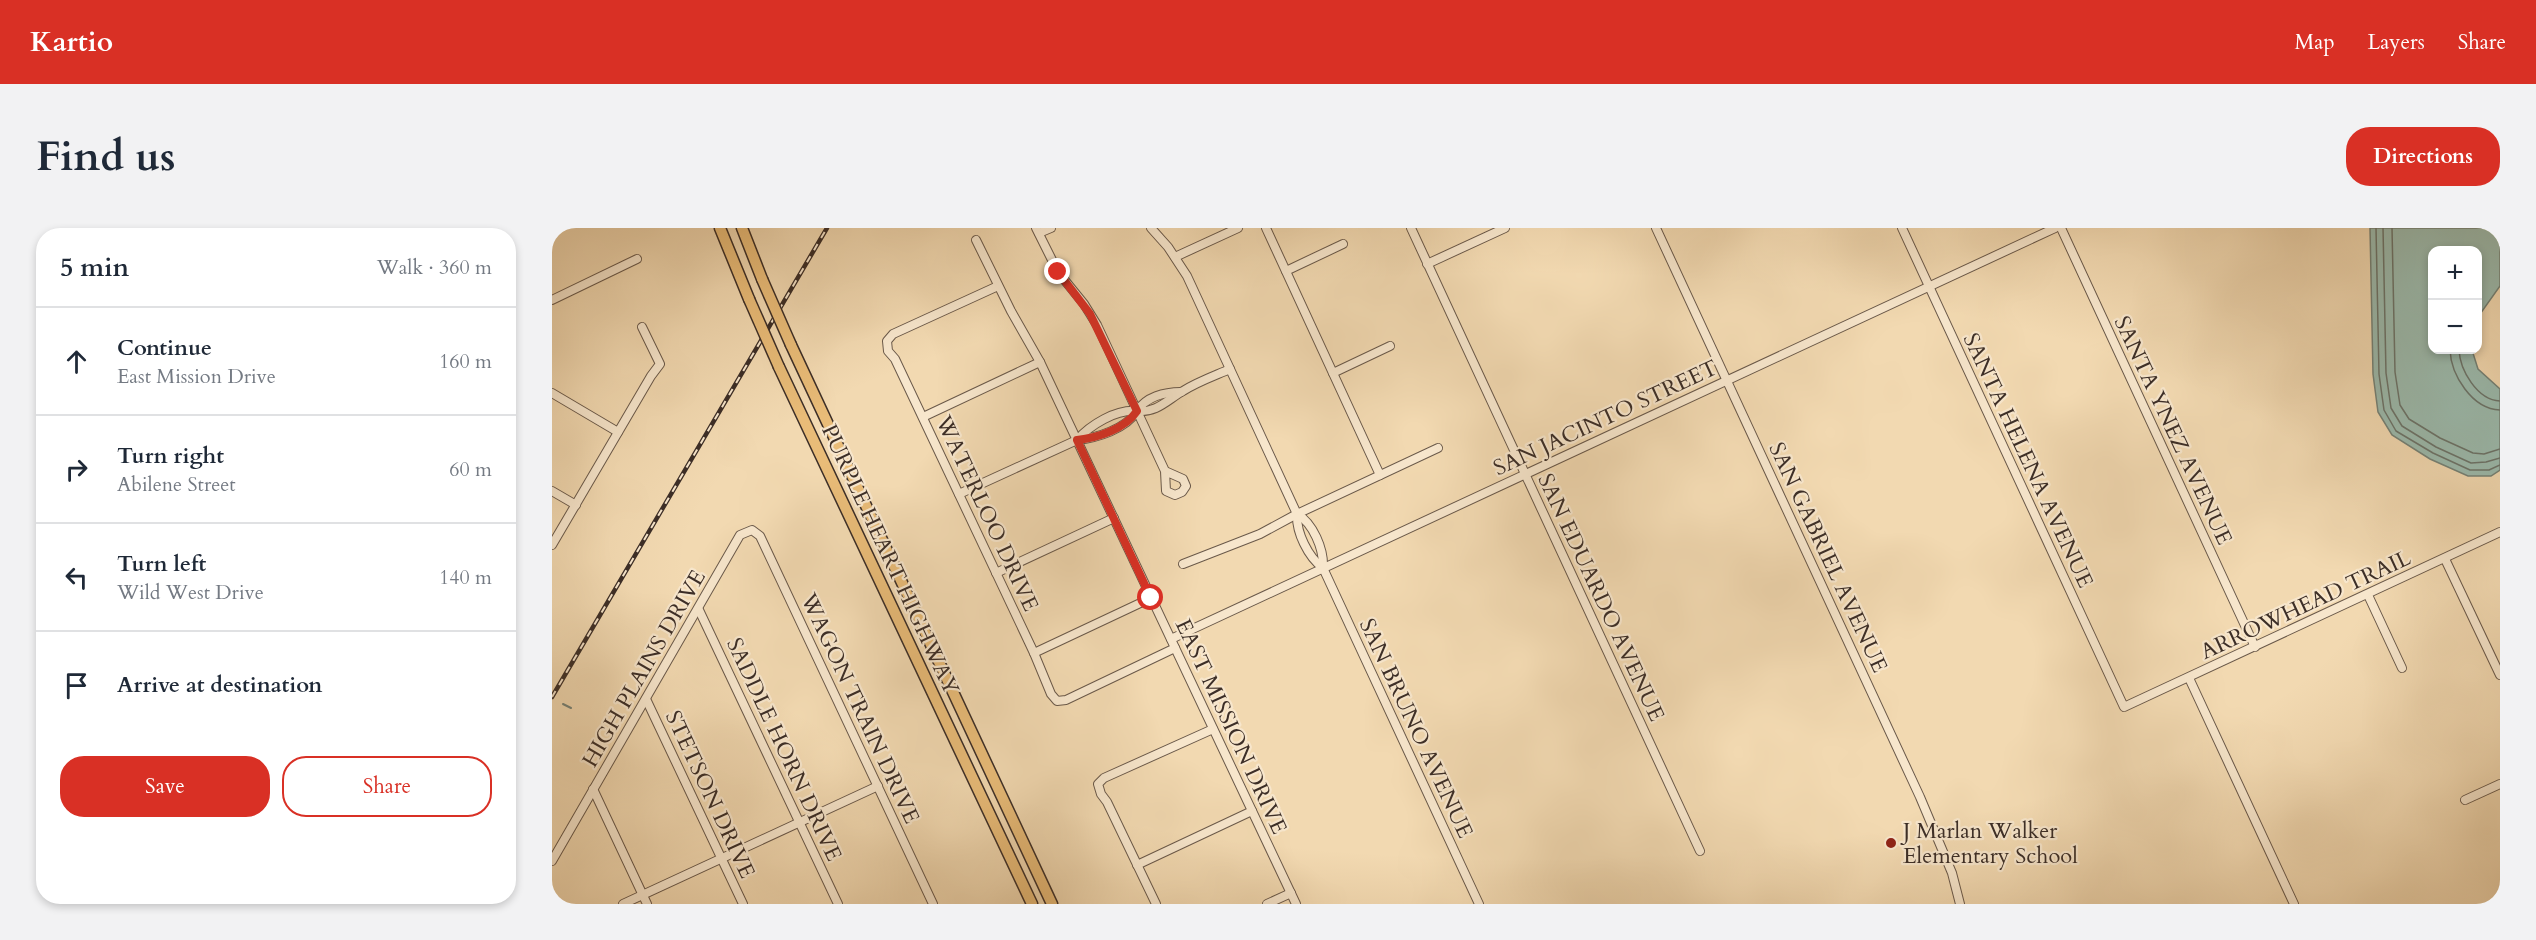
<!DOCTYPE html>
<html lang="en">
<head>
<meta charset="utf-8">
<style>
  body { margin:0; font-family:Cardo,serif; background:#f2f2f3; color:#1f2937 }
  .controls { position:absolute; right:18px; top:18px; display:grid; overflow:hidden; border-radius:12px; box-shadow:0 3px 9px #0003 }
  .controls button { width:54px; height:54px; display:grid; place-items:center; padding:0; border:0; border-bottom:2px solid #e0e1e3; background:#fff; color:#1f2937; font:30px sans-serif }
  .stop { position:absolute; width:18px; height:18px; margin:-14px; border:4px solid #d93025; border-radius:50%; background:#fff }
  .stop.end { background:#d93025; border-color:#fff; box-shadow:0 2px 6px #0008 }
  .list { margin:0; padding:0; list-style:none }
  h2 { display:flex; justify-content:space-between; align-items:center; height:78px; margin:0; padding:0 24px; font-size:26px }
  h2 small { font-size:20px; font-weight:400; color:#747a83 }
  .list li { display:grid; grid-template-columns:39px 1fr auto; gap:18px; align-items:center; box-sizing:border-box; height:108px; padding:0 24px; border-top:2px solid #e0e1e3 }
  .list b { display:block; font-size:22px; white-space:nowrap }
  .list p { margin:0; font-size:20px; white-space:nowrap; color:#747a83 }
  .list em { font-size:20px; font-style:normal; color:#747a83 }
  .actions { display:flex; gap:12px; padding:18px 24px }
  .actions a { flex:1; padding:14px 0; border:2px solid #d93025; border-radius:24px; text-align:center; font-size:21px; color:#d93025 }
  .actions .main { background:#d93025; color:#fff }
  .icon { flex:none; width:33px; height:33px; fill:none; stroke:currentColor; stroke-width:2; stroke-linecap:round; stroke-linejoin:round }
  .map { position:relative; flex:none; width:1948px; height:676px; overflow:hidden; border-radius:24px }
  header { display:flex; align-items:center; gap:36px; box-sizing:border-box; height:84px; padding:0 30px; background:#d93025; color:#fff }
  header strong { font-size:28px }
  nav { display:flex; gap:33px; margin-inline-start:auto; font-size:21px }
  .intro { display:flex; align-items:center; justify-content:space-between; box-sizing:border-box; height:144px; padding:0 36px }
  h1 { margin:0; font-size:42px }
  .button { padding:15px 27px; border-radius:24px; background:#d93025; color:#fff; font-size:21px; font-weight:700 }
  main { display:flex; gap:36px; padding:0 36px }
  aside { flex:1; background:#fff; border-radius:24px; box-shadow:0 3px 9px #0003 }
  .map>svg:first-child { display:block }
  .water { fill:#9bbaad; stroke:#758277; stroke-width:1.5 }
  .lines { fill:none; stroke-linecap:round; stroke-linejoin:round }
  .shore { stroke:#6c746a; stroke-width:1.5 }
  .stream { stroke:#758277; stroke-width:2 }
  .minor-casing { stroke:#6a594a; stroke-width:10 }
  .highway-casing { stroke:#3c2e27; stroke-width:13 }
  .minor { stroke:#f7e6cc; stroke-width:8 }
  .highway { stroke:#e9bc78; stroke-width:10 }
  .rail-casing { stroke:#3c2e27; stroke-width:4.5 }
  .rail { stroke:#f7e6cc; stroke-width:2; stroke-dasharray:7; stroke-linecap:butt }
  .highway-bridge-casing { stroke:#3c2e27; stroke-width:13; stroke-linecap:butt }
  .highway-bridge { stroke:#e9bc78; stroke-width:10 }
  .route { stroke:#d93025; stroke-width:8 }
  .poi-dot { fill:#8f2418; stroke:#f7e6cc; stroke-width:2 }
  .labels { text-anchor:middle; stroke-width:4.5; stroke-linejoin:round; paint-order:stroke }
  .street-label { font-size:22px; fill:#3c2e27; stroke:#f7e6cc }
  .poi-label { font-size:22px; fill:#3c2e27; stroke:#f7e6cc; text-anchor:start }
</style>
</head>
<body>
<header>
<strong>Kartio</strong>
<nav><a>Map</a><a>Layers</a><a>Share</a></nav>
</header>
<div class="intro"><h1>Find us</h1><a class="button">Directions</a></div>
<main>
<aside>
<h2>5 min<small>Walk · 360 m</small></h2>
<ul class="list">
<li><svg class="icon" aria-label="ahead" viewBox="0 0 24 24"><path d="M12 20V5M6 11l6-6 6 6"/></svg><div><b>Continue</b><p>East Mission Drive</p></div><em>160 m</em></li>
<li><svg class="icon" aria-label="right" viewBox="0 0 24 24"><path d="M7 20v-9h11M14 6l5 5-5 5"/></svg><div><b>Turn right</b><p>Abilene Street</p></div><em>60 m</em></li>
<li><svg class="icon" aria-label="left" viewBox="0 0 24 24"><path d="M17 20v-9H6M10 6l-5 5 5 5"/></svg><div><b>Turn left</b><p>Wild West Drive</p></div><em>140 m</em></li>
<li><svg class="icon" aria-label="arrive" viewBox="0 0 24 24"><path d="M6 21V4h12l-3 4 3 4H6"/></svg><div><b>Arrive at destination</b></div></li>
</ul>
<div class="actions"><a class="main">Save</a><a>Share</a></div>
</aside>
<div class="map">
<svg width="1948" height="676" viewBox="0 0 1948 676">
  <rect width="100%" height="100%" fill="#f2d9b1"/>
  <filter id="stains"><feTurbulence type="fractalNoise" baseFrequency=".00333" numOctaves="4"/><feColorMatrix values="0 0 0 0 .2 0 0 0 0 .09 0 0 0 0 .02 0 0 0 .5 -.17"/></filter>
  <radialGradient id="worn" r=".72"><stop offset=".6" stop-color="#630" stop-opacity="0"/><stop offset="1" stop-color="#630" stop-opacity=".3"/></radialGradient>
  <path class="water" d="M1818,0H1948V58L1926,89V22H1880V122H1920L1926,141L1948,161V242L1939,248H1916L1878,231L1840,207L1826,184L1821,146Z"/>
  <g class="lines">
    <g class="shore">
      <path d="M1824,0L1827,146L1832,182L1844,203L1881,225L1918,242H1937L1948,237"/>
      <path d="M1831,0L1834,145L1839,180L1850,198L1884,219L1919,235L1934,234L1948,230"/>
      <path d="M1840,0L1843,144L1848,177L1857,191L1888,210L1921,225L1932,226L1948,221"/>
      <path d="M1898,122C1899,147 1920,181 1948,182"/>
      <path d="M1907,122C1908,142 1925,172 1948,173"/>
    </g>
    <path class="stream" d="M11,476L19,480"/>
    <defs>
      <g id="minor">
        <path d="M484,0L506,44L532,76L545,97L613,243L614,263L623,267L630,264L634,258L631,251L613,243"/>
        <path d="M599,0L616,19L635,48L745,286C744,304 756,329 771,340"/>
        <path d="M714,0L828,247"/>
        <path d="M859,0L1148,623"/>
        <path d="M1104,0L1368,569L1400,645L1408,676"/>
        <path d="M1350,0L1572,479L1948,304"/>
        <path d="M1509,0L1703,419"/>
        <path d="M487,5L499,0"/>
        <path d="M424,12L459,83L488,134L744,676"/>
        <path d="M623,29L686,0"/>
        <path d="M875,36L953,0"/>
        <path d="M734,43L791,16"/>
        <path d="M446,58L341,106L335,113L336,123L343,131L482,425L499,466L505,473L514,472L623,420"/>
        <path d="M0,72L85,31"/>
        <path d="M781,145L838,118"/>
        <path d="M0,165L66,204"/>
        <path d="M371,189L488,134"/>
        <path d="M525,212C538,197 564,181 585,183C594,169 612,164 629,164"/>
        <path d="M0,263L24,277"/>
        <path d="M407,266L525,212C545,210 574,201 585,183C605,185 615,172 631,163C645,154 662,148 678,141"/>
        <path d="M745,286C761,295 772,321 771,340L927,676"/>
        <path d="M0,317L99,148L108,136L90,99"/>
        <path d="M1893,331L1948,447"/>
        <path d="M631,336L708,306L745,286L886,220"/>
        <path d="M444,345L562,290"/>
        <path d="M1816,367L1850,440"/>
        <path d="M147,382L286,676"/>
        <path d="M619,411L1503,0"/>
        <path d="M482,425L599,370"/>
        <path d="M1637,450L1742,676"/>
        <path d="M94,471L191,676"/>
        <path d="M41,561L95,676"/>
        <path d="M1913,572L1948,556"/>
        <path d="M0,633L188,307L200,302L208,308L381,676"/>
        <path d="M585,637L700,583"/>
        <path d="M0,675V676"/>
        <path d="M71,676L326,558"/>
        <path d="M604,676L555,574L549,566L546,556L552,550L661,501"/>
        <path d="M715,676L739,665"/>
      </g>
      <g id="highway">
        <path d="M168,0L197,71"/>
        <path d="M190,0L210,51"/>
        <path d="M239,117L500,676"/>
        <path d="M227,139L480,676"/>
      </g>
    </defs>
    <use href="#minor" class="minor-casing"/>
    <use href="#highway" class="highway-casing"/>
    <use href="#minor" class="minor"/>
    <use href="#highway" class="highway"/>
    <defs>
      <path id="rail" d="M0,469L275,0"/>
    </defs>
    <use href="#rail" class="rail-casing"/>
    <use href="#rail" class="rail"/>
    <defs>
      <g id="highway-bridge">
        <path d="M210,51L239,117"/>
        <path d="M197,71L227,139"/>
      </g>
    </defs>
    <use href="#highway-bridge" class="highway-bridge-casing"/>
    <use href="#highway-bridge" class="highway-bridge"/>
  </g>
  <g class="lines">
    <path class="route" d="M506,44L538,86L585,183C573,201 545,210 525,212L599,370"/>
  </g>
  <circle class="poi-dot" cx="1339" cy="615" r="6"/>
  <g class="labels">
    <g class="street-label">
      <text transform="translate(1053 189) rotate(-25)" y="8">SAN JACINTO STREET</text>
      <text transform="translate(1622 202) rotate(65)" y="8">SANTA YNEZ AVENUE</text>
      <text transform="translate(1477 232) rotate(65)" y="8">SANTA HELENA AVENUE</text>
      <text transform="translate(436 285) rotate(65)" y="8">WATERLOO DRIVE</text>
      <text transform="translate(1277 329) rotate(65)" y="8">SAN GABRIEL AVENUE</text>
      <text transform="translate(339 331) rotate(65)" y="8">PURPLE HEART HIGHWAY</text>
      <text transform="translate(1050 369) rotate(65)" y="8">SAN EDUARDO AVENUE</text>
      <text transform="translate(1753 376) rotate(-25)" y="8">ARROWHEAD TRAIL</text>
      <text transform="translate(91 440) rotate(-60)" y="8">HIGH PLAINS DRIVE</text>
      <text transform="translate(309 480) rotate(65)" y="8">WAGON TRAIN DRIVE</text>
      <text transform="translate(680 498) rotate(65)" y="8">EAST MISSION DRIVE</text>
      <text transform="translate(865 500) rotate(65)" y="8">SAN BRUNO AVENUE</text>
      <text transform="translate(233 521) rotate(65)" y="8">SADDLE HORN DRIVE</text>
      <text transform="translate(159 566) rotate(65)" y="8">STETSON DRIVE</text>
    </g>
    <g class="poi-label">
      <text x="1351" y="610">J Marlan Walker<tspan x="1351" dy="25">Elementary School</tspan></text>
    </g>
  </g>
  <rect width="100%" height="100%" filter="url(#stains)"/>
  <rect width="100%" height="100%" fill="url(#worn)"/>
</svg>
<div class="controls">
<button>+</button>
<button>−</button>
</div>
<div class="stop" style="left:599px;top:370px"></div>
<div class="stop end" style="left:506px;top:44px"></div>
</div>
</main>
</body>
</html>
